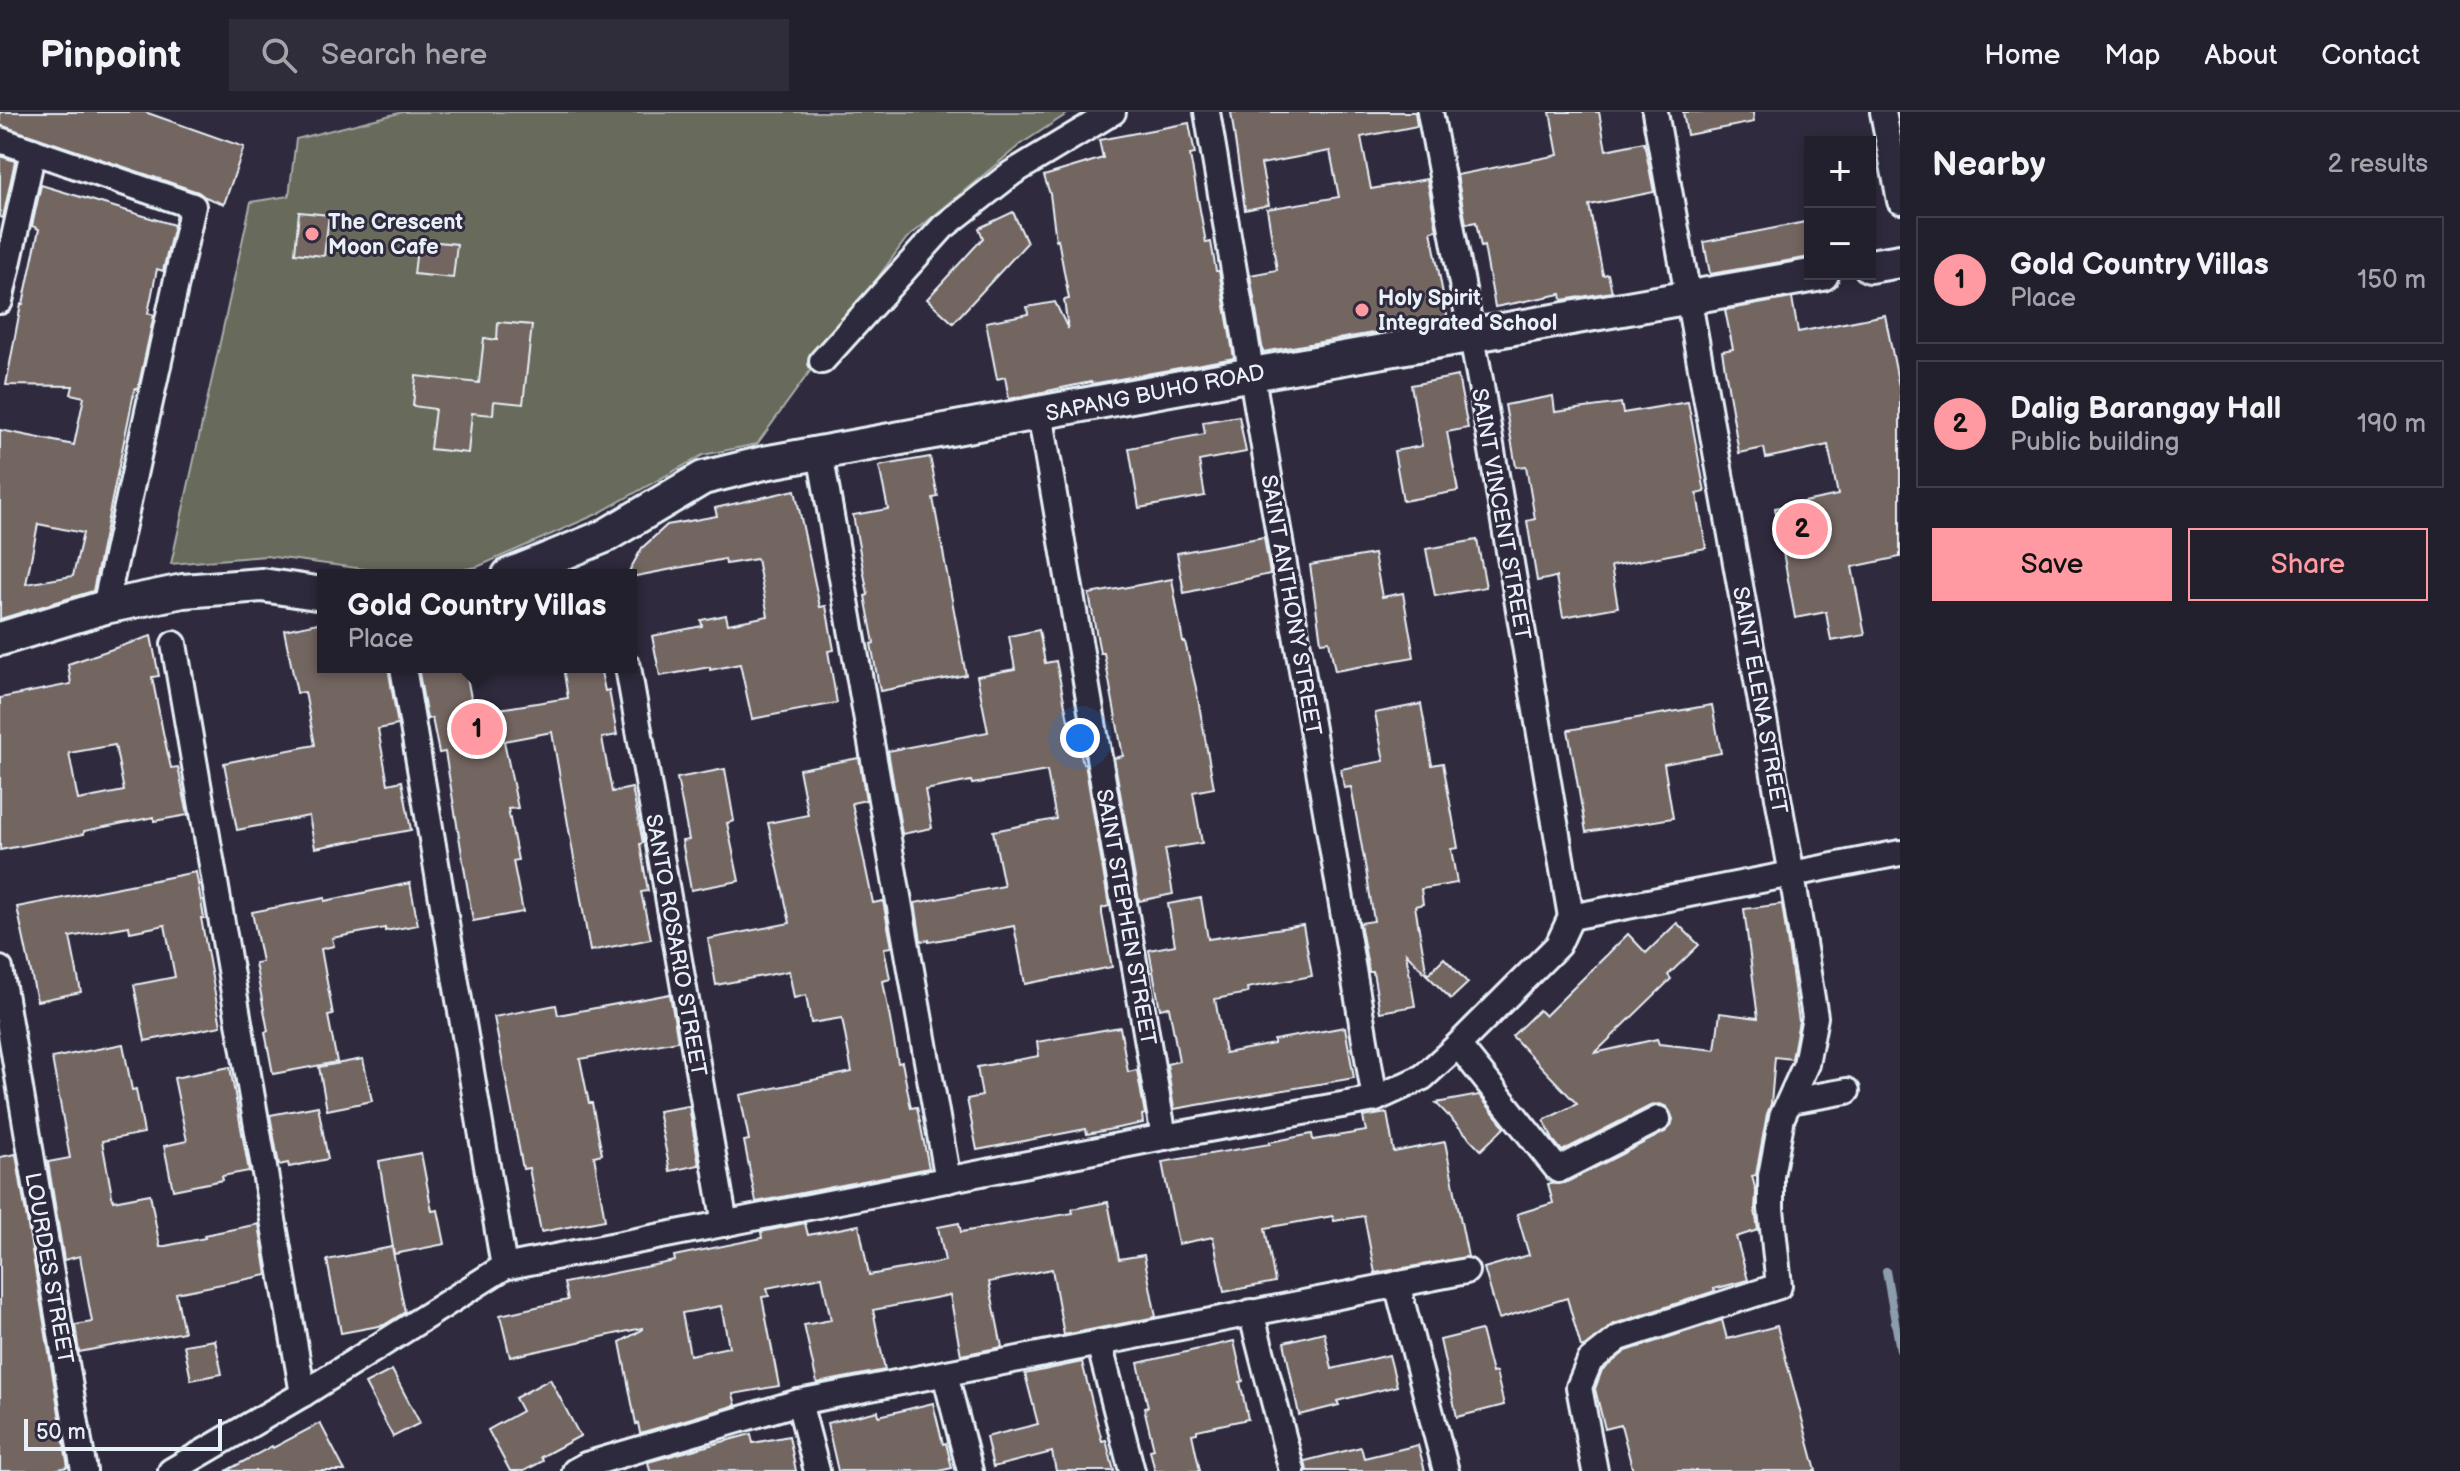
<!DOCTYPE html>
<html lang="en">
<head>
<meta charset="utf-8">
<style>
  body { margin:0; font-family:"Balsamiq Sans",sans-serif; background:#2f2d3a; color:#f1f3f6 }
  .controls { position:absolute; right:24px; top:24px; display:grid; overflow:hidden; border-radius:0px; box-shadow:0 4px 12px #0003 }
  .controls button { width:72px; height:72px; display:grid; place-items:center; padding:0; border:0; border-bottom:2px solid #403e4a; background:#23202e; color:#f1f3f6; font:40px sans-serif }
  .scale { position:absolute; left:24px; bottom:20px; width:198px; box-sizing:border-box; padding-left:8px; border:4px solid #e8f1f8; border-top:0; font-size:22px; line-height:28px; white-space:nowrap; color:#e8f1f8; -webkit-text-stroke:6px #2f2a3d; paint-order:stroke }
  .you { position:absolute; left:1080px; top:626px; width:28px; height:28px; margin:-20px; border:6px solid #fff; border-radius:50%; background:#1a73e8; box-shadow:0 0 0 12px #1a73e833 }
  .badge { display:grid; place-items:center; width:52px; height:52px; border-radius:50%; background:#ff9aa2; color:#111; font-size:26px; font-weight:700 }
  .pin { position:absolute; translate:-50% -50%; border:4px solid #fff; box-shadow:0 2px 8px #0006 }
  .popup { position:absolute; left:317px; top:457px; width:320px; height:104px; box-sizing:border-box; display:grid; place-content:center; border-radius:0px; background:#23202e; filter:drop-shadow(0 2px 6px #0005); font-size:26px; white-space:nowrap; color:#a3a3aa }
  .popup b { font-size:30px; color:#f1f3f6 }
  .popup::after { content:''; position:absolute; left:50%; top:100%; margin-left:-16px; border:16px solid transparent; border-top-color:#23202e }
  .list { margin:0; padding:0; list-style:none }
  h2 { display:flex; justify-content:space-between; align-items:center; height:104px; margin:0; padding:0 32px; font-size:34px }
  h2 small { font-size:26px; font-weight:400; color:#a3a3aa }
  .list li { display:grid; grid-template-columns:52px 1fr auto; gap:24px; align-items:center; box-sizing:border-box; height:128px; margin:0 16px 16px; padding:0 16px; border:2px solid #403e4a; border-radius:0px }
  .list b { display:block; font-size:30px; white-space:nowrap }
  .list p { margin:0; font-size:26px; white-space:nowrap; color:#a3a3aa }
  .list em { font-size:26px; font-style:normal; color:#a3a3aa }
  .actions { display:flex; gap:16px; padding:24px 32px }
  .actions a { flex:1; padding:18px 0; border:2px solid #ff9aa2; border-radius:0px; text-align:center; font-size:28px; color:#ff9aa2 }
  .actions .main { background:#ff9aa2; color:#111 }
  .icon { flex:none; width:44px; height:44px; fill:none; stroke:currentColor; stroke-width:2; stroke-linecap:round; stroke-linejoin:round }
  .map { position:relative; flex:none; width:1900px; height:1359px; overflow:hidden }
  header { display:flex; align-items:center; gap:48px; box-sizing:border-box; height:112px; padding:0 40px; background:#23202e; border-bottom:2px solid #403e4a }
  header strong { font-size:38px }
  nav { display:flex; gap:44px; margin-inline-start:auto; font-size:28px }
  .search { width:560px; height:72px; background:#2f2d3a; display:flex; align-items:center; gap:20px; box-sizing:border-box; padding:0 28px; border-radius:0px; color:#a3a3aa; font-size:30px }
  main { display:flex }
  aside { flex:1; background:#23202e }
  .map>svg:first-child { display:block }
  .green { fill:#676b5c; stroke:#a8aeaa; stroke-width:2 }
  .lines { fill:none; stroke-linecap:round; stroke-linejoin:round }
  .stream { stroke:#8c9eab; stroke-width:8 }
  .building { fill:#736561; stroke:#e8f1f8; stroke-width:2; fill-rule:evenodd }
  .street-casing { stroke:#e8f1f8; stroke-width:30 }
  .secondary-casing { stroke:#e8f1f8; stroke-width:38 }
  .street { stroke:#2f2a3d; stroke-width:24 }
  .secondary { stroke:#2f2a3d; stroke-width:32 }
  .poi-dot { fill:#ff9aa2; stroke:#2f2a3d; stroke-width:3 }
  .labels { text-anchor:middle; stroke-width:6; stroke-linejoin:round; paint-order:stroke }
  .poi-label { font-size:22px; font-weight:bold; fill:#e8f1f8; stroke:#2f2a3d; text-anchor:start }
  .street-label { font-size:22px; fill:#e8f1f8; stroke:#2f2a3d }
</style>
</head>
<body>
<header>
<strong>Pinpoint</strong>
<div class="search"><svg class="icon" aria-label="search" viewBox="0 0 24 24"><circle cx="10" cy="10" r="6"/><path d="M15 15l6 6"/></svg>Search here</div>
<nav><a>Home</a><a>Map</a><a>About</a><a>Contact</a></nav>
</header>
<main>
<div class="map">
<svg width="1900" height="1359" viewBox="0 0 1900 1359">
  <rect width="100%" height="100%" fill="#2f2a3d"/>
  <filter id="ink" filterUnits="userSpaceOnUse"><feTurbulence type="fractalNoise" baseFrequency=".0125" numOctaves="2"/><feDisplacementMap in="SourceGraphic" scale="16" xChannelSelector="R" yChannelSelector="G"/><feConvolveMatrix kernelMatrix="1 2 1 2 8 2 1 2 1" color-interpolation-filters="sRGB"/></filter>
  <g filter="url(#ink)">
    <path class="green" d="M403,0H1070L1021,32L906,127L757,332L703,343L597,402L477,455L429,463H410L266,444L171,452L251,90L289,84L296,27Z"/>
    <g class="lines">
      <path class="stream" d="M1886,1159L1900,1238"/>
    </g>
    <g class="building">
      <path d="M0,0H145L244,35L224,92L205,85L198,80L0,13Z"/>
      <path d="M1231,0H1415L1417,14L1361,25L1371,77L1427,67L1437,118L1431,119L1448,208L1263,240L1250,163L1277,158L1267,97L1339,85L1330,39L1261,52L1269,93L1245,98Z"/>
      <path d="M1550,0H1599L1606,38L1644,30L1654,80L1589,93L1603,163L1608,162L1612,180L1562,188L1561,182L1495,195L1484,134L1481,135L1476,110L1466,112L1457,63L1558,43Z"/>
      <path d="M1683,0H1753L1754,10L1687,23Z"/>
      <path d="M1189,11L1195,42L1190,43L1206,131L1211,130L1216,159H1219L1234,246L1092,272L1091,270L1009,287L1005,265L997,267L986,210L1028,202L1027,195L1055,190L1068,217L1064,188L1069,187L1058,127L1056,128L1050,82L1044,64L1103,46L1099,28Z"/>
      <path d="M0,44L15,49L3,106L0,105Z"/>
      <path d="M41,73L174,113L163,159L157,157L148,201L154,203L138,277L135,276L93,479L0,507V318L74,333L84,285L71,282L73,274L6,273L21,192H23L39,117L32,114ZM38,412L83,421L73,464L26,472Z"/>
      <path d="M299,100L329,103L324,144L295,141Z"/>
      <path d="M1013,100L1027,131L953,211L927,187L983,126L979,116Z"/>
      <path d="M1810,109V145L1710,162L1704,130Z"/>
      <path d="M418,128L457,132L453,166L414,162Z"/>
      <path d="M1792,186L1798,220L1885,203L1900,279V445L1852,455L1865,523L1831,529L1826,500L1795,506L1775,396L1838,383L1828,333L1766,346L1764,336L1739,341L1722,239L1733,237L1725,198Z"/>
      <path d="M498,210L532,213L523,292L494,289L493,303L472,301L468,341L430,337L435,297L413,294L416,264L479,271L484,226L497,228Z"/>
      <path d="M1458,264L1468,316L1447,320L1458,379L1403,389L1394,339L1422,334L1411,273Z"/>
      <path d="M1553,284L1555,300L1621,291L1623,301L1688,290L1705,380L1697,382L1706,436L1611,454L1618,495L1563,505L1556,465L1537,469L1527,409L1535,407L1526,354L1516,355L1505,293Z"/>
      <path d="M1239,304L1246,340L1199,349L1205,384L1139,396L1129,336L1205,322L1203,310Z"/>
      <path d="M930,345L938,385L933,386L966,563L880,579L871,532L874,531L865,484L868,483L853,403L888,397L879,354Z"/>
      <path d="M795,378L820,495L826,494L834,538L828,539L837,591L752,607L740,552L710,558V555L660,564L652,524L702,514L701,508L726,503L728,512L768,504L757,447L726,452L725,447L631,465V463H627L642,436L667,413L717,404L715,396Z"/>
      <path d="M1264,425L1270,462L1184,481L1177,441Z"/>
      <path d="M1477,428L1486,475L1435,484L1426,437Z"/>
      <path d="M1374,442L1382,485L1403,481L1414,545L1335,559L1329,529L1321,530L1310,453Z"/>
      <path d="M1172,467L1183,530H1185L1196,576L1214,676L1193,680L1202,731L1165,737L1173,782L1139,789L1114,646L1123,644L1104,541H1100L1089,482Z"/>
      <path d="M323,510V555H388L398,613L378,617L388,672L402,669L411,718L315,736L309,704L237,718L224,651L315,633L305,580L297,581L284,518Z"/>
      <path d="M1039,518L1045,551L1056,549L1068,608L1074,607L1083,652L1085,651L1109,794L1102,796V802L1112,855L1025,872L1014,814L929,830V828L921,829L915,791L1004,774L993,719L1056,707L1047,659L972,672L971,669L925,678L932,716L902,722L888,639L988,620L977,564L1015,557L1009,524Z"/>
      <path d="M151,524L159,564L152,565L164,625L171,656L178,655L188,703L154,709V705L84,719V722L0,738V586L71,572L68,552ZM115,633L124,679L78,688L69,641Z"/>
      <path d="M418,555H465L474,601L568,586L563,555H600L605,579L609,578L617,623L602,626L612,680L632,676L643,731L640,732L648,779L641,780L651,827L590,839L552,620L504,629L518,696L508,697L518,748L513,749L523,800L473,809L445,640L439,641L432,606L427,607Z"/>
      <path d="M1421,592L1432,653L1443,651L1458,736L1451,737L1457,771L1421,777L1423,792L1415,794L1427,863L1406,841L1415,894L1380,900L1373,860H1369L1360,811L1374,809L1366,758L1351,675L1344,676L1341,657L1384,649L1375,601Z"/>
      <path d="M1712,593L1721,641L1664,652L1673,706L1586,720L1568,618Z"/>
      <path d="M859,646L866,688L852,691L873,791L883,789L892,835L884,836L890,867L883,869L898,951L902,950L911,996L917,995L929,1056L756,1090L744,1029L749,1028L740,983L852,960L842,906L811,911L806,883L794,886L789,859L716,873L708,827L790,811L768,711L808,703L799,657Z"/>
      <path d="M725,657L734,709L727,711L739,769L691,778L682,729L689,728L677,666Z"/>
      <path d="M196,760L204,806H201L221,914L145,929L134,873L175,865L165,813L130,820L129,814L70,825L81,880L37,889L17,795Z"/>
      <path d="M410,771L418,813L385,819V816L332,826L334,834L321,837L333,903L328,904L337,950L273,962L265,920L268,919L255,851L262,850L252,800L325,786V789Z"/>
      <path d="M1201,786L1208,827L1303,813L1312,864L1247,876L1248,881L1215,887L1225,941L1274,932V928L1345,915L1354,966L1174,997L1167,952L1179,949L1169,895L1160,897L1149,838L1175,833L1168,792Z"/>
      <path d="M1782,792L1799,909L1792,947L1775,945L1771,992L1767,1002L1756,1063L1752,1064L1756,1079L1755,1098L1758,1118L1736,1125L1748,1168L1714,1177L1715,1179L1614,1212L1584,1235H1581L1567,1186L1499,1207L1484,1156L1529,1143L1517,1102L1553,1091L1548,1072L1565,1071L1665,1020L1671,1014L1673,1007L1667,995L1660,992L1652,993L1562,1039L1553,1028L1544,1008L1577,992L1512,924L1539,898L1545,904L1628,822L1646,841L1677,811L1699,833L1668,863L1671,867L1595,941L1657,927L1659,932L1715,938L1720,901L1758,906L1744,797Z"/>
      <path d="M1444,846L1468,871L1451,887L1427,863Z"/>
      <path d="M670,882L678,929L580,947L589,991H592L602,1042L594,1044L605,1108L541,1120L529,1056L523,1057L494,905L556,893L558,903Z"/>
      <path d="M1120,915L1128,960L1137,958L1145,1002L1142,1003L1143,1011L1087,1022L1086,1017L977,1038L967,987L982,984L977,955L1039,944L1037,930Z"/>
      <path d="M123,932L132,978L136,977L144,1021L102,1029L113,1089L150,1082L160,1135L205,1126L204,1123L259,1112L267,1163L176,1181L184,1220L79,1240L75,1213L92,1210L80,1144L64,1148L48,1050L70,1046L52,946Z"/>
      <path d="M363,947L372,989L327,998L319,955Z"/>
      <path d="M230,955L249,1059L222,1064L223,1068L173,1078L164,1034L187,1029L174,966Z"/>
      <path d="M1479,983L1505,1015L1481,1038L1436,991Z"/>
      <path d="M318,994L328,1047L289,1055L288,1051L279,1053L270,1003Z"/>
      <path d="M689,994L699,1053L670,1059L658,999Z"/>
      <path d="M1387,1001L1394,1040L1445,1030L1468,1145L1375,1161L1364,1104L1334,1109L1333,1104L1265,1116L1275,1170L1224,1180L1213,1125L1178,1132L1162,1050L1270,1032V1030L1312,1022L1313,1028L1366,1019L1363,1005Z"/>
      <path d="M421,1041L432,1099L438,1098L445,1132L394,1142L379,1049Z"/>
      <path d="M16,1042L68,1355L49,1359H0V1045Z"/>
      <path d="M1108,1090L1119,1147L1144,1143L1156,1205L1064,1223L1052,1157L989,1170L1002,1235L961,1243L950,1183L873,1198L885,1258L817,1271L804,1213L831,1208L822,1165L767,1176L769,1184L762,1185L779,1274L733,1282L736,1293L640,1321L638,1311L636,1312L620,1230L642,1218V1216L510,1245L500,1203L568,1188L564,1171L675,1149L674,1144L762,1126L761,1120L805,1111L808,1123L859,1113L869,1163L945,1149L938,1115L959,1111L961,1120L1073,1101L1072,1097ZM721,1194L729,1235L690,1243L682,1201Z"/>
      <path d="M392,1135L405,1200L384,1213L341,1221L327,1148Z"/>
      <path d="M1722,1208L1727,1227L1777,1214L1816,1359H1633L1621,1313L1605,1317L1595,1277L1602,1258L1626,1239Z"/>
      <path d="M1481,1218L1492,1261L1496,1260L1504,1293L1457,1305L1440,1228Z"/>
      <path d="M1324,1220L1332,1257L1389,1243L1397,1274L1337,1289L1339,1293L1299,1303L1284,1230Z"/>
      <path d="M215,1228L222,1262L191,1268L184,1233Z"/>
      <path d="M1234,1229L1243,1269L1240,1270L1248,1307L1197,1318V1321L1192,1322L1200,1359H1155L1150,1338L1154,1337L1144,1296L1148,1295L1138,1251Z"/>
      <path d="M1082,1250L1102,1329L1106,1328L1114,1359H1056L1052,1340L993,1355L986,1325L1038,1312L1025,1262Z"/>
      <path d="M392,1258L420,1311L393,1325L365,1272Z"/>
      <path d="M550,1267L580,1324L541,1345L543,1349L524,1359H510L488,1318L522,1299L515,1286Z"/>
      <path d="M933,1291L943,1332L946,1331L952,1356L939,1359H838L827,1311L878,1299L879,1304Z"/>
      <path d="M320,1311L345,1359H226L272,1334L273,1336Z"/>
      <path d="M751,1322L753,1331L789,1324L796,1359H650L648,1350Z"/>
      <path d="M1418,1333L1425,1359H1307L1305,1349L1361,1335L1364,1346Z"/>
    </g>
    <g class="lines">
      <defs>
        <g id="street">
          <path d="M1207,0L1375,987"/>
          <path d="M1430,0L1480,268L1571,805"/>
          <path d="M1883,0L1900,89"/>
          <path d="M0,28L193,94L105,495"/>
          <path d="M0,189L33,39"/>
          <path d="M822,249L943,115L1012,61L1113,0"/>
          <path d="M1040,301L1164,1025"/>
          <path d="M820,341L948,1068"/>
          <path d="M174,532L303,1282"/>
          <path d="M403,555L504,1155"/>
          <path d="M628,555L725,1112"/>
          <path d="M1571,805L1900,741"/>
          <path d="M0,857L84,1359"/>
          <path d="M1458,933L1558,1058L1658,1007"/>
          <path d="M1790,989L1847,979"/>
          <path d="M1397,1172L1446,1359"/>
          <path d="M1251,1200L1292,1359"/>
          <path d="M1099,1231L1132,1359"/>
          <path d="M945,1262L970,1359"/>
          <path d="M799,1290L817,1359"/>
          <path d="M171,1359L303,1282L504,1155L1164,1025L1375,987L1423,965L1458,933L1558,833L1571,805"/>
          <path d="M575,1359L586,1353L799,1290L1466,1159"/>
          <path d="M1595,1359L1579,1275L1590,1249L1619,1226L1779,1174L1771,1097V1064L1782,1005L1806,952L1815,905L1792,763L1655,0"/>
        </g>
        <g id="secondary">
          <path d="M1870,154L1900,149"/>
          <path d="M509,463L605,424L703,366L764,351L1252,262L1822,162"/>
          <path d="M0,527L105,495L183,479L262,473L323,482"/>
        </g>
      </defs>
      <use href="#street" class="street-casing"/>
      <use href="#secondary" class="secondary-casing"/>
      <use href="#street" class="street"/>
      <use href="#secondary" class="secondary"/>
    </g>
  </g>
  <g class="poi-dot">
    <circle cx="312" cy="122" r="8"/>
    <circle cx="1362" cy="198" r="8"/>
  </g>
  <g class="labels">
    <g class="poi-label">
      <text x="328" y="117">The Crescent<tspan x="328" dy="25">Moon Cafe</tspan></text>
      <text x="1378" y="193">Holy Spirit<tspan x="1378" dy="25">Integrated School</tspan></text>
    </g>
    <g class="street-label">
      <text transform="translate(1155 280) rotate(-11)" y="8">SAPANG BUHO ROAD</text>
      <text transform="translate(1502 402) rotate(80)" y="8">SAINT VINCENT STREET</text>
      <text transform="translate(1292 493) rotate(80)" y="8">SAINT ANTHONY STREET</text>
      <text transform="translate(1761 588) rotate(80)" y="8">SAINT ELENA STREET</text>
      <text transform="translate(1127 805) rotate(80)" y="8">SAINT STEPHEN STREET</text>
      <text transform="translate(677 833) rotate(80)" y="8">SANTO ROSARIO STREET</text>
      <text transform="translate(50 1156) rotate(80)" y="8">LOURDES STREET</text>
    </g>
  </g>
</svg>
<div class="controls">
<button>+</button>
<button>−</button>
</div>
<div class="scale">50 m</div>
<div class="you"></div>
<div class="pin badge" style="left:477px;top:617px">1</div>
<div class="popup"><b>Gold Country Villas</b>Place</div>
<div class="pin badge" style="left:1802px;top:417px">2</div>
</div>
<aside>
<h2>Nearby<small>2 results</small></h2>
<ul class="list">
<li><span class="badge">1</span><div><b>Gold Country Villas</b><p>Place</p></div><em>150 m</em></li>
<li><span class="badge">2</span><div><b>Dalig Barangay Hall</b><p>Public building</p></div><em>190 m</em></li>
</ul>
<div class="actions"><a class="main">Save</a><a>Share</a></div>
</aside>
</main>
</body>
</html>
